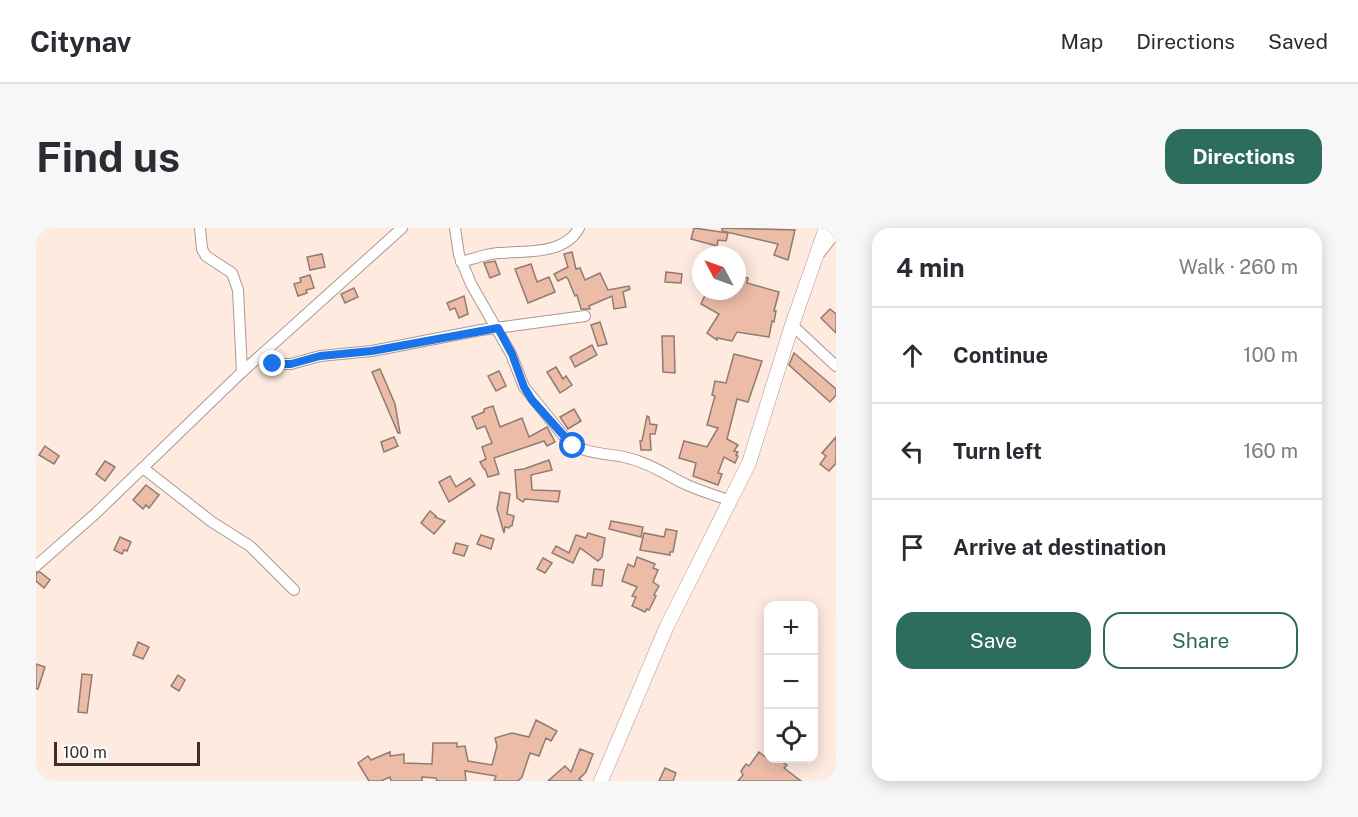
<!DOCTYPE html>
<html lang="en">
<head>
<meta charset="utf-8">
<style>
  body { margin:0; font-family:"Public Sans",sans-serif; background:#f7f7f7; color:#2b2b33 }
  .controls { position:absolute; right:18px; bottom:18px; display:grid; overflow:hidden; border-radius:12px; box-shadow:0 3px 15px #0003 }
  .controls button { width:54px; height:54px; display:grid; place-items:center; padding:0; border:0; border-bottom:2px solid #e1e1e2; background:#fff; color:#2b2b33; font:30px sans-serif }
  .compass { position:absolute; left:656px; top:18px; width:54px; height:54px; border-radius:50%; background:#fff; box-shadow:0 3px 15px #0003; rotate:311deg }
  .scale { position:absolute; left:18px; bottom:15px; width:146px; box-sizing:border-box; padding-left:6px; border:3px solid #38302c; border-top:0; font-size:16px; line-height:21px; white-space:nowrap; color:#38302c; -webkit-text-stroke:4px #fff; paint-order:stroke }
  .stop { position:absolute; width:18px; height:18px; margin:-14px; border:4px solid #1a73e8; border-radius:50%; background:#fff }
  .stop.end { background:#1a73e8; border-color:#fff; box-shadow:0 2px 6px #0008 }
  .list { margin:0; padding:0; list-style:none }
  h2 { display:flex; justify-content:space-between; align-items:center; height:78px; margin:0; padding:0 24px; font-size:26px }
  h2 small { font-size:20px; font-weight:400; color:#7c7c81 }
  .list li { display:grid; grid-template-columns:39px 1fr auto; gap:18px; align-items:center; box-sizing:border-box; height:96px; padding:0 24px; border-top:2px solid #e1e1e2 }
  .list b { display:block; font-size:22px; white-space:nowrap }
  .list em { font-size:20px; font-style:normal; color:#7c7c81 }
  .actions { display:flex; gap:12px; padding:18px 24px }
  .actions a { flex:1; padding:14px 0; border:2px solid #2c6d5d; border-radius:18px; text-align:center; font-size:21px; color:#2c6d5d }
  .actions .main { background:#2c6d5d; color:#fff }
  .icon { flex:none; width:33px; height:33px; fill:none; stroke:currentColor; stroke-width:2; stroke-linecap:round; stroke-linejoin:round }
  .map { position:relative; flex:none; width:800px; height:553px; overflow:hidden; border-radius:18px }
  header { display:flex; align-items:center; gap:36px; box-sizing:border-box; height:84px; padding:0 30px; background:#fff; border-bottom:2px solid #e1e1e2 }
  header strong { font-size:28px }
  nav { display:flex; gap:33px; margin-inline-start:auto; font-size:21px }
  .intro { display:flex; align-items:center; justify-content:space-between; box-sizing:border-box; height:144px; padding:0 36px }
  h1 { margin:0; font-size:42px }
  .button { padding:15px 27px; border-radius:18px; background:#2c6d5d; color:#fff; font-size:21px; font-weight:700 }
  main { display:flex; gap:36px; padding:0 36px }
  aside { flex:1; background:#fff; border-radius:18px; box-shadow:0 3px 15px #0003 }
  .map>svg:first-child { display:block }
  .building { fill:#ecbca7; stroke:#8e7b73; stroke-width:1.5 }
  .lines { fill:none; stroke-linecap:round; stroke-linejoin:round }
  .minor-casing { stroke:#ac9890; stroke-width:12 }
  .tertiary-casing { stroke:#ac9890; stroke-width:15 }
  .minor { stroke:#fff; stroke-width:10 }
  .tertiary { stroke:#fff; stroke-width:14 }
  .route { stroke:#1a73e8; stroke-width:8 }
</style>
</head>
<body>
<header>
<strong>Citynav</strong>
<nav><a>Map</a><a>Directions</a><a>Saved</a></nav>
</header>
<div class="intro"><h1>Find us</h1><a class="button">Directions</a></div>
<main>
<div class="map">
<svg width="800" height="553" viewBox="0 0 800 553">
  <rect width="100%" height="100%" fill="#ffeae0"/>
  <g class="building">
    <path d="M658,0L692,5L690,13L682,12L681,18L655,11Z"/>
    <path d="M686,0L759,2L752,32L738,27L742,16L686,3Z"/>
    <path d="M536,24L540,41L544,40L549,52L564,45L572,62L593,58L594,61L587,64L590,79L578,81L576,68L553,78L554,81H545L541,67L539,68L532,51L530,49L522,53L518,46L532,39L528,26Z"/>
    <path d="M286,26L289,39L274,42L271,29Z"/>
    <path d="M459,33L464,46L454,50L448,35Z"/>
    <path d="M495,36L501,54L513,49L519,64L492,75L479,41Z"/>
    <path d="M630,44L646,46L645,55L629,54Z"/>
    <path d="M274,47L278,60L270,62L271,65L262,68L258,56L265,54L264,50Z"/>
    <path d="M704,48L712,50L711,55L743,64L738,83H740L738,94L736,93L733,109L701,104L696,113L681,110V112L671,105L683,86L665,76L671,63H701Z"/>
    <path d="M318,60L322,69L309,75L305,66Z"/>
    <path d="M428,68L432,86L423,90L419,80L414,82L411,75Z"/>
    <path d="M794,81L800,86V105L785,90Z"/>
    <path d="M564,94L571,116L562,118L555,97Z"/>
    <path d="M626,108H638L639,145L627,144Z"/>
    <path d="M556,117L561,127L539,139L534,129Z"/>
    <path d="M758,125L800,161V167L794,174L753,137Z"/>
    <path d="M698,126L726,133L712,174L701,171L691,211L702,217L698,223L702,224L700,227L702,228L699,235L688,229L682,245L686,246L682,257L657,248L660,235L643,230L648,213L671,219L682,200L671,197L679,168L676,167L679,153L690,155Z"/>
    <path d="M520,139L527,151L530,148L536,157L524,165L511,144Z"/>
    <path d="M344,141L359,176L364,205H362L336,144Z"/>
    <path d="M463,143L470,158L460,163L452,148Z"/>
    <path d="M457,178L464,199L486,190L493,209L511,199L519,214L511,218L508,213L458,230L463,246L452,249L449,241H448L444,234L450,231L446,219L456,215L449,198L441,201L436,189L448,184V181Z"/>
    <path d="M538,181L545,193L532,201L524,189Z"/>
    <path d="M611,188L613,189L614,196L621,197L619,206H614L615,222H605L604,213H606Z"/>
    <path d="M358,209L362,218L348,224L345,214Z"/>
    <path d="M800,209V235L793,243L784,236L790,228L786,225Z"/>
    <path d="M9,218L23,228L18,236L3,227Z"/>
    <path d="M513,232L516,242L495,247L496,262L524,263L522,274L489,271L487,274L481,270L479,242L488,241Z"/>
    <path d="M69,233L79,239L69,253L60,246Z"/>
    <path d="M414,248L420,259L434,250L439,257L413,274L403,254Z"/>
    <path d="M110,257L123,267L113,280L110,277L107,281L97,272Z"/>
    <path d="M464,264L474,266L471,286L478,288L476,298H474L473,300L469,299L468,305L461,281Z"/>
    <path d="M394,283L400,288L399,289L409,293L398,306L385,295Z"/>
    <path d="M575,293L607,299L605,309L573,301Z"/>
    <path d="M630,301L641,303L637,324H634V327L604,322L608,305L628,309Z"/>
    <path d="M552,305L569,310L566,329L562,333L544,320L537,335L516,325L520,318L533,325L540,307L550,310Z"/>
    <path d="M445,307L458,311L455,321L441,316Z"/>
    <path d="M84,309L95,314L91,323L88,322L86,326L78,322Z"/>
    <path d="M420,315L432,318L428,328L417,325Z"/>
    <path d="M601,329L619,336L617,340L622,342L617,354L623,358L618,367L620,368L613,382L611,381L609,384L596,378L600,369L596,368L601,359L586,353L592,336L598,339Z"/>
    <path d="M507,330L516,335L509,345L501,341Z"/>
    <path d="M558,341L568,342L566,358L556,357Z"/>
    <path d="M4,344L14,352L8,360L0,353V345Z"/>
    <path d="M102,414L113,419L107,431L97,427Z"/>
    <path d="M0,436L9,439L2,461H0Z"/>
    <path d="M46,446L56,447L51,485L42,484Z"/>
    <path d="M142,447L149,452L143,463L135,458Z"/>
    <path d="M500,492L521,503L515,513L510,510L503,528L494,525L486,549L482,553H458L460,548L429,543L430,553H401L400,550L386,549V553H355L354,549L345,553H333L322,535L332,528L335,532L354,524V528L368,526V535L396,536L397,515H421V519L429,518L432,533L456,537L461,518L459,510L476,505L493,509Z"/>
    <path d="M544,521L557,526L550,544L543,551L546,553H512L529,538L535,544Z"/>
    <path d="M723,524L732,531H742L751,537L748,540L765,553H702L707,547L705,543L710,536L713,538Z"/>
    <path d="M629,540L640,545L637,553H623Z"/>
  </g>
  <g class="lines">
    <defs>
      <g id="minor">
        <path d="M164,0L166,21L170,28L196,45L202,62L206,144"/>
        <path d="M419,0L423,27L435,56L475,126L488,159L531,212C546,226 569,225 588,229C612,234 630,247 651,257C665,263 681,268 695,273"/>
        <path d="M784,25L800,4"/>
        <path d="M425,34C437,31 450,26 462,25C489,23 529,27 543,0"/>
        <path d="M756,97L800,138"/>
        <path d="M225,128L237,136H255L284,128L336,123L445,102L549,88"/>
        <path d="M107,240L176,294L214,318L258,362"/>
        <path d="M0,338L59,286L206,144L366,0"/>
      </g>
      <path id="tertiary" d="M565,553L631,398L713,235L756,97L790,0"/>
    </defs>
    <use href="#minor" class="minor-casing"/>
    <use href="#tertiary" class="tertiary-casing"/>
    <use href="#minor" class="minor"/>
    <use href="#tertiary" class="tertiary"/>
  </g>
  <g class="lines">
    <path class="route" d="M237,136H255L284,128L336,123L462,100L476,126L488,159L496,172L537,218"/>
  </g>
</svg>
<div class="controls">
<button>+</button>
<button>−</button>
<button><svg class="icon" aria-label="locate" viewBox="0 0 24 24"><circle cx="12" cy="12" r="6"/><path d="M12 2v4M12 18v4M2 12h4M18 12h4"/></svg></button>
</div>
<svg class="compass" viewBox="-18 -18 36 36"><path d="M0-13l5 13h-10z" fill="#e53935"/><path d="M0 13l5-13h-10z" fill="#7c7c81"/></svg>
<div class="scale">100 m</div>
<div class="stop" style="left:537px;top:218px"></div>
<div class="stop end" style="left:237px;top:136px"></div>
</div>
<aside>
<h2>4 min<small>Walk · 260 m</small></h2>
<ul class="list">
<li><svg class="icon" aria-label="ahead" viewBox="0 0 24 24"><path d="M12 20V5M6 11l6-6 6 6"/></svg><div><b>Continue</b></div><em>100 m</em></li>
<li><svg class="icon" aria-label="left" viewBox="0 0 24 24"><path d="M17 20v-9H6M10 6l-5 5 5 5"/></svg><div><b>Turn left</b></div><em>160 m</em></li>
<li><svg class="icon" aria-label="arrive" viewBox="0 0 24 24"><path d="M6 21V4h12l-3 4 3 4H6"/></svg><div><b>Arrive at destination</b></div></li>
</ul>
<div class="actions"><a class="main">Save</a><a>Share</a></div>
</aside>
</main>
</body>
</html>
